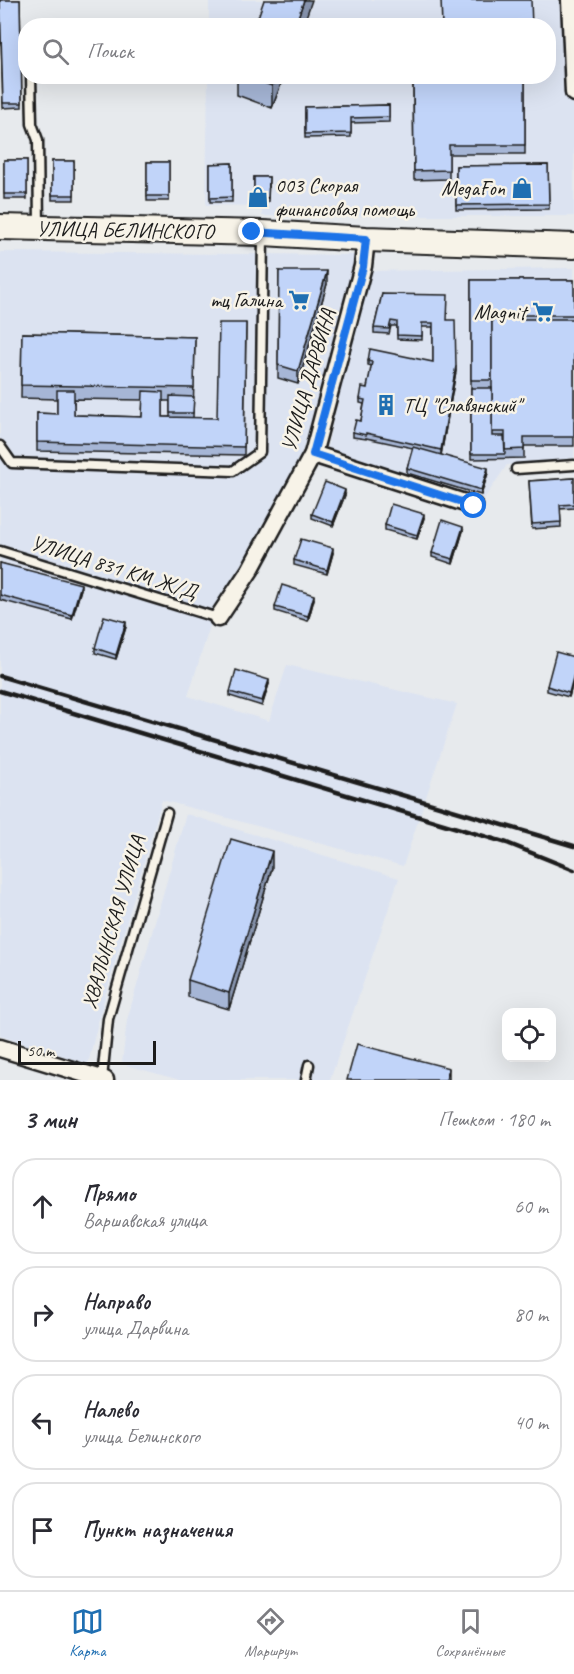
<!DOCTYPE html>
<html lang="ru">
<head>
<meta charset="utf-8">
<style>
  body { margin:0; font-family:Caveat,sans-serif; background:#f7f7f7; color:#2b2b33 }
  .controls { position:absolute; right:18px; bottom:18px; display:grid; overflow:hidden; border-radius:12px; box-shadow:0 6px 24px #0002 }
  .controls button { width:54px; height:54px; display:grid; place-items:center; padding:0; border:0; border-bottom:2px solid #e1e1e2; background:#fff; color:#2b2b33; font:30px sans-serif }
  .scale { position:absolute; left:18px; bottom:15px; width:138px; box-sizing:border-box; padding-left:6px; border:3px solid #1c1c1c; border-top:0; font-size:16px; line-height:21px; white-space:nowrap; color:#1c1c1c; -webkit-text-stroke:4px #f7f3e8; paint-order:stroke }
  .stop { position:absolute; width:18px; height:18px; margin:-14px; border:4px solid #1a73e8; border-radius:50%; background:#fff }
  .stop.end { background:#1a73e8; border-color:#fff; box-shadow:0 2px 6px #0008 }
  .list { margin:0; padding:0; list-style:none }
  h2 { display:flex; justify-content:space-between; align-items:center; height:78px; margin:0; padding:0 24px; font-size:26px }
  h2 small { font-size:20px; font-weight:400; color:#7c7c81 }
  .list li { display:grid; grid-template-columns:39px 1fr auto; gap:18px; align-items:center; box-sizing:border-box; height:96px; margin:0 12px 12px; padding:0 12px; border:2px solid #e1e1e2; border-radius:24px }
  .list b { display:block; font-size:22px; white-space:nowrap }
  .list p { margin:0; font-size:20px; white-space:nowrap; color:#7c7c81 }
  .list em { font-size:20px; font-style:normal; color:#7c7c81 }
  .icon { flex:none; width:33px; height:33px; fill:none; stroke:currentColor; stroke-width:2; stroke-linecap:round; stroke-linejoin:round }
  .map { position:relative; flex:none; width:574px; height:1080px; overflow:hidden }
  .search { position:absolute; background:#fff; box-shadow:0 6px 24px #0002; left:18px; right:18px; top:18px; height:66px; display:flex; align-items:center; gap:15px; box-sizing:border-box; padding:0 21px; border-radius:24px; color:#7c7c81; font-size:22px }
  .sheet { height:510px; background:#fff }
  nav { display:flex; justify-content:space-around; align-items:center; box-sizing:border-box; height:84px; border-top:2px solid #e1e1e2; background:#fff; font-size:16px; color:#7c7c81 }
  nav a { display:grid; justify-items:center; gap:3px }
  nav .on { color:#1f6fb2 }
  .map>svg:first-child { display:block }
  .built { fill:#dce3f1 }
  .lines { fill:none; stroke-linecap:round; stroke-linejoin:round }
  .lane-casing { stroke:#1c1c1c; stroke-width:13 }
  .street-casing { stroke:#1c1c1c; stroke-width:21 }
  .secondary-casing { stroke:#1c1c1c; stroke-width:28 }
  .lane { stroke:#f7f3e8; stroke-width:8 }
  .street { stroke:#f7f3e8; stroke-width:16 }
  .secondary { stroke:#f7f3e8; stroke-width:24 }
  .rail { stroke:#1c1c1c; stroke-width:4.5 }
  .wall { fill:#a6b6d6; stroke:#1c1c1c; stroke-width:1.5; fill-rule:evenodd }
  .shaded-wall { fill:#8794ae; stroke:#1c1c1c; stroke-width:1.5 }
  .building { fill:#c1d4f9; stroke:#1c1c1c; stroke-width:1.5 }
  .route { stroke:#1a73e8; stroke-width:8 }
  .labels { text-anchor:middle; stroke-width:5; stroke-linejoin:round; paint-order:stroke }
  .poi-label { font-size:21px; fill:#1c1c1c; stroke:#f7f3e8; text-anchor:end }
  .street-label { font-size:21px; fill:#1c1c1c; stroke:#f7f3e8 }
</style>
</head>
<body>
<div class="map">
<svg width="574" height="1080" viewBox="0 0 574 1080">
  <rect width="100%" height="100%" fill="#e7eaed"/>
  <filter id="ink" filterUnits="userSpaceOnUse"><feTurbulence type="fractalNoise" baseFrequency=".0167" numOctaves="2"/><feDisplacementMap in="SourceGraphic" scale="12" xChannelSelector="R" yChannelSelector="G"/><feConvolveMatrix kernelMatrix="1 2 1 2 8 2 1 2 1" color-interpolation-filters="sRGB"/></filter>
  <g filter="url(#ink)">
    <g class="built">
      <path d="M209,0H574V216H262V206L206,205L208,77L548,76V26L209,25Z"/>
      <path d="M0,252L358,255V270L302,452L210,626L188,696L269,721L287,665L457,704L403,866L162,800L100,1014L88,1064L0,1036Z"/>
      <path d="M574,268V458L507,465L484,499L326,452L366,271Z"/>
      <path d="M186,814L399,878L330,1080H180L122,1064L127,1020Z"/>
    </g>
    <g class="lines">
      <defs>
        <g id="lane">
          <path d="M31,76L32,124L38,140L39,225"/>
          <path d="M0,446L12,463L233,471L260,452L263,236"/>
          <path d="M516,469L574,465"/>
          <path d="M0,551L218,618"/>
          <path d="M102,1079L108,1019L167,813"/>
          <path d="M306,1080L309,1065"/>
        </g>
        <g id="street">
          <path d="M570,0L574,93"/>
          <path d="M313,454L474,506"/>
          <path d="M218,618L250,570L313,454L363,266L366,239"/>
          <path d="M0,1048L105,1080"/>
        </g>
        <path id="secondary" d="M0,227L263,233L366,239L574,246"/>
      </defs>
      <use href="#lane" class="lane-casing"/>
      <use href="#street" class="street-casing"/>
      <use href="#secondary" class="secondary-casing"/>
      <use href="#lane" class="lane"/>
      <use href="#street" class="street"/>
      <use href="#secondary" class="secondary"/>
      <g class="rail">
        <path d="M0,676L574,846"/>
        <path d="M0,691L507,843L574,870"/>
      </g>
    </g>
    <g class="wall">
      <path d="M0,0H20L22,107L3,108Z"/>
      <path d="M237,76H284L272,108L237,95Z"/>
      <path d="M413,76H525V154H449V179L414,180Z"/>
      <path d="M389,105V122L351,123V137L305,138V107Z"/>
      <rect x="4" y="160" width="23" height="39"/>
      <rect x="52" y="161" width="22" height="39"/>
      <rect x="147" y="162" width="22" height="39"/>
      <path d="M232,163V202H210V164Z"/>
      <path d="M548,165L549,209L456,210V166Z"/>
      <path d="M254,177H269L268,202H254Z"/>
      <path d="M279,271L327,284L298,384L278,378Z"/>
      <path d="M471,280H574V446H524V458L471,459Z"/>
      <path d="M382,294L447,320L456,371L441,455L488,473L481,495L407,473V468L413,448L366,438V439L353,437V432L361,421L364,404L360,403V399L367,388L372,366L368,365V361L433,362V327H422V340L397,339V326H391L389,334L374,333V328Z"/>
      <path d="M246,323L244,455L37,451V413L57,414V399L21,398L22,333L195,337L193,418H217ZM74,399L143,400L142,417L74,415ZM163,401H170V417H163Z"/>
      <path d="M574,478V508L560,509L561,527L532,529L529,481Z"/>
      <path d="M345,495L333,526L312,518V514Z"/>
      <path d="M424,518L417,539L385,530V525Z"/>
      <path d="M463,531L453,564L432,557V553Z"/>
      <path d="M333,553L327,574L294,565V560Z"/>
      <path d="M0,563L81,589L72,619L0,600Z"/>
      <path d="M314,599L308,621L275,611V607Z"/>
      <path d="M126,627L116,659L95,653V648Z"/>
      <path d="M574,657V679L569,697L547,691V686Z"/>
      <path d="M269,684L262,706L230,696V692Z"/>
      <path d="M272,868L229,1009L188,997V980Z"/>
    </g>
    <g class="shaded-wall">
      <path d="M304,0H312L303,26H295Z"/>
      <path d="M276,76H284L272,108V86Z"/>
      <path d="M327,271V284L298,384V371Z"/>
      <path d="M456,366V371L441,455V450Z"/>
      <path d="M488,468V473L481,495V490Z"/>
      <path d="M345,490V495L333,526V522Z"/>
      <path d="M424,514V518L417,539V535Z"/>
      <path d="M463,527V531L453,564V559Z"/>
      <path d="M333,548V553L327,574V570Z"/>
      <path d="M81,584V589L72,619V615Z"/>
      <path d="M314,595V599L308,621V616Z"/>
      <path d="M126,622V627L116,659V655Z"/>
      <path d="M574,674V679L569,697V693Z"/>
      <path d="M269,680V684L262,706V701Z"/>
      <path d="M272,851V868L229,1009V993Z"/>
      <path d="M449,1068V1080H446Z"/>
    </g>
    <g class="building">
      <path d="M0,0H20L22,103H3Z"/>
      <path d="M264,0H304L295,26H255Z"/>
      <path d="M441,0H531L532,26H442Z"/>
      <path d="M246,76H276L272,86Z"/>
      <path d="M413,76H525V145H449V170L414,171Z"/>
      <path d="M389,105V117L351,118V133L305,134V107Z"/>
      <rect x="4" y="160" width="23" height="34"/>
      <rect x="52" y="161" width="22" height="34"/>
      <rect x="147" y="162" width="22" height="34"/>
      <path d="M232,163V197L210,198V164Z"/>
      <path d="M548,165L549,204L456,205V166Z"/>
      <path d="M254,177H269L268,198L254,197Z"/>
      <path d="M279,271H327L298,371L278,365Z"/>
      <path d="M471,280H574V315H492V380H471Z"/>
      <path d="M382,294L448,295L447,320H455L456,366L441,450L366,433V435L353,432L356,420L361,421L365,400L360,399L362,387L367,388L372,362L368,361L370,349L433,362V323H422V336L397,335V322L391,321L389,329L374,328Z"/>
      <path d="M492,319H574V437H524V449L505,450V432H492Z"/>
      <path d="M219,323H246L244,447L37,442V413L57,414V390H74V415L142,417L143,391L163,392V417L217,418Z"/>
      <path d="M22,333L195,337L194,388L21,385Z"/>
      <path d="M471,388H492V436H504L505,454H471Z"/>
      <path d="M170,396L194,397L193,413H170Z"/>
      <path d="M413,447L488,468L481,490L407,468Z"/>
      <path d="M574,478V504L560,505L561,522L532,524L529,481Z"/>
      <path d="M325,482L345,490L333,522L312,514Z"/>
      <path d="M391,504L424,514L417,535L385,525Z"/>
      <path d="M442,520L463,527L453,559L432,553Z"/>
      <path d="M301,539L333,548L327,570L294,560Z"/>
      <path d="M0,563L81,584L72,615L0,595Z"/>
      <path d="M282,585L314,595L308,616L275,607Z"/>
      <path d="M104,616L126,622L116,655L95,648Z"/>
      <path d="M556,652L574,657V674L569,693L547,686Z"/>
      <path d="M236,670L269,680L262,701L230,692Z"/>
      <path d="M231,839L272,851L229,993L188,980Z"/>
      <path d="M357,1044L449,1068L446,1080H347Z"/>
    </g>
  </g>
  <g class="lines" filter="url(#ink)">
    <path class="route" d="M252,232L366,239L363,267L313,454L474,506"/>
  </g>
  <defs>
    <symbol id="shop-bare" viewBox="-9 -9 18 18"><path d="M-5-2.5h2.3a2.7 3.5 0 0 1 5.4 0H5L5.5 6h-11ZM-1.5-2.5h3a1.5 2.3 0 0 0-3 0Z" fill="#1f6fb2" stroke="#f7f3e8" stroke-width="2.5" paint-order="stroke"/></symbol>
    <symbol id="supermarket-bare" viewBox="-9 -9 18 18"><path d="M-6-5.5h2.5l.6 2H6L4.5 2H-2.5L-4.4-4H-6ZM-1.5 3.2a1.3 1.3 0 1 0 .1 0ZM3 3.2a1.3 1.3 0 1 0 .1 0Z" fill="#1f6fb2" stroke="#f7f3e8" stroke-width="2.5" paint-order="stroke"/></symbol>
    <symbol id="building-bare" viewBox="-9 -9 18 18"><path d="M-4-6H4V6H1V3H-1V6H-4ZM-2.5-4.3h1.7v1.8h-1.7ZM.8-4.3h1.7v1.8H.8ZM-2.5-1h1.7V.8h-1.7ZM.8-1h1.7V.8H.8Z" fill="#1f6fb2" stroke="#f7f3e8" stroke-width="2.5" paint-order="stroke"/></symbol>
  </defs>
  <g fill-rule="evenodd">
    <use href="#shop-bare" x="507" y="173" width="30" height="30"/>
    <use href="#shop-bare" x="243" y="182" width="30" height="30"/>
    <use href="#supermarket-bare" x="284" y="285" width="30" height="30"/>
    <use href="#supermarket-bare" x="528" y="297" width="30" height="30"/>
    <use href="#building-bare" x="371" y="390" width="30" height="30"/>
  </g>
  <g class="labels">
    <g class="poi-label">
      <text x="275" y="192" text-anchor="start">003 Скорая<tspan x="275" dy="24">финансовая помощь</tspan></text>
      <text x="505" y="195">MegaFon</text>
      <text x="282" y="307">тц Галина</text>
      <text x="526" y="319">Magnit</text>
      <text x="403" y="412" text-anchor="start">ТЦ "Славянский"</text>
    </g>
    <g class="street-label">
      <text transform="translate(125 230) rotate(1)" y="7">УЛИЦА БЕЛИНСКОГО</text>
      <text transform="translate(308 380) rotate(-74)" y="7">УЛИЦА ДАРВИНА</text>
      <text transform="translate(114 567) rotate(17)" y="7">УЛИЦА 831 КМ Ж/Д</text>
      <text transform="translate(113 922) rotate(-74)" y="7">ХВАЛЫНСКАЯ УЛИЦА</text>
    </g>
  </g>
</svg>
<div class="controls">
<button><svg class="icon" aria-label="locate" viewBox="0 0 24 24"><circle cx="12" cy="12" r="6"/><path d="M12 2v4M12 18v4M2 12h4M18 12h4"/></svg></button>
</div>
<div class="scale">50 m</div>
<div class="stop" style="left:474px;top:506px"></div>
<div class="stop end" style="left:252px;top:232px"></div>
<div class="search"><svg class="icon" aria-label="search" viewBox="0 0 24 24"><circle cx="10" cy="10" r="6"/><path d="M15 15l6 6"/></svg>Поиск</div>
</div>
<section class="sheet">
<h2>3 мин<small>Пешком · 180 m</small></h2>
<ul class="list">
<li><svg class="icon" aria-label="ahead" viewBox="0 0 24 24"><path d="M12 20V5M6 11l6-6 6 6"/></svg><div><b>Прямо</b><p>Варшавская улица</p></div><em>60 m</em></li>
<li><svg class="icon" aria-label="right" viewBox="0 0 24 24"><path d="M7 20v-9h11M14 6l5 5-5 5"/></svg><div><b>Направо</b><p>улица Дарвина</p></div><em>80 m</em></li>
<li><svg class="icon" aria-label="left" viewBox="0 0 24 24"><path d="M17 20v-9H6M10 6l-5 5 5 5"/></svg><div><b>Налево</b><p>улица Белинского</p></div><em>40 m</em></li>
<li><svg class="icon" aria-label="arrive" viewBox="0 0 24 24"><path d="M6 21V4h12l-3 4 3 4H6"/></svg><div><b>Пункт назначения</b></div></li>
</ul>
</section>
<nav>
<a class="on"><svg class="icon" aria-label="map" viewBox="0 0 24 24"><path d="M3 6l6-2 6 2 6-2v14l-6 2-6-2-6 2zM9 4v14M15 6v14"/></svg>Карта</a>
<a><svg class="icon" aria-label="directions" viewBox="0 0 24 24"><path d="M12 3l9 9-9 9-9-9zM9 14v-3h6M13 9l2 2-2 2"/></svg>Маршрут</a>
<a><svg class="icon" aria-label="saved" viewBox="0 0 24 24"><path d="M7 4h10v16l-5-4-5 4z"/></svg>Сохранённые</a>
</nav>
</body>
</html>
